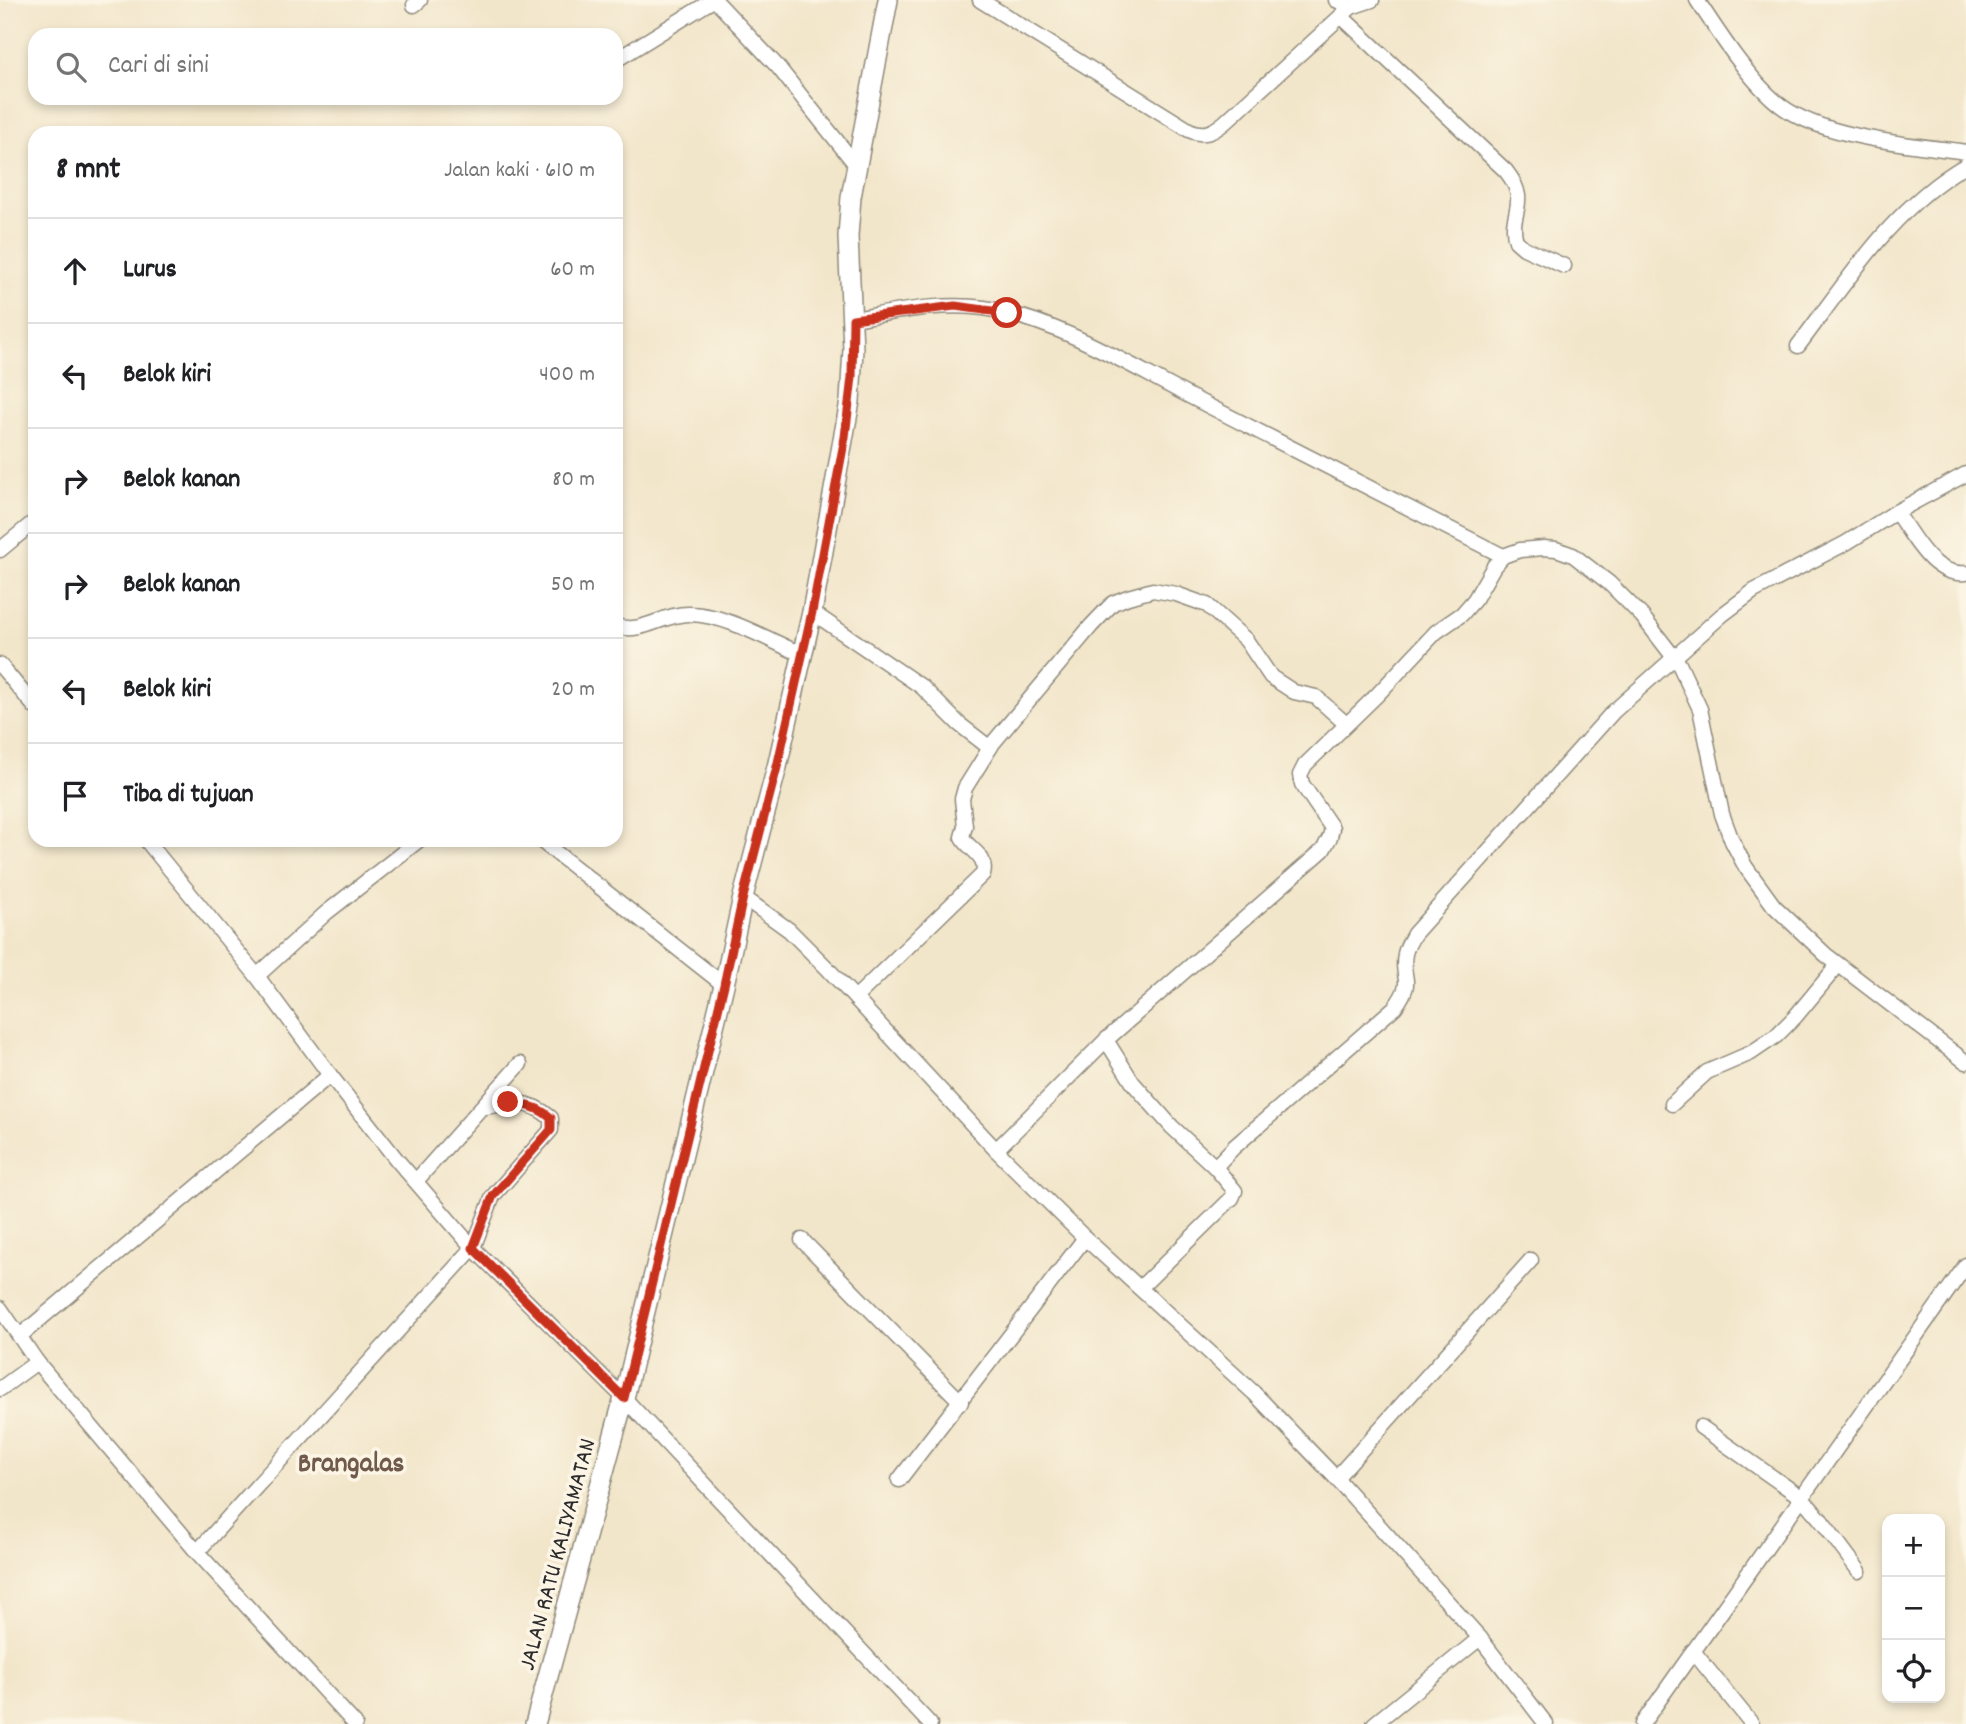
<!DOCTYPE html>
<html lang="id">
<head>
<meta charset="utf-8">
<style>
  body { margin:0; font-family:Dekko,sans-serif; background:#f6f6f6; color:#202124 }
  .controls { position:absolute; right:21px; bottom:21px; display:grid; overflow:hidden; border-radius:14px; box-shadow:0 4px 10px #0003 }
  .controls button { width:63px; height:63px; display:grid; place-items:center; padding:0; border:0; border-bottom:2px solid #e0e0e0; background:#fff; color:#202124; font:35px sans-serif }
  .stop { position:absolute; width:21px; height:21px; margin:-16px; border:5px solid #c8321e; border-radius:50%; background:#fff }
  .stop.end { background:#c8321e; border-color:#fff; box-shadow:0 2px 7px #0008 }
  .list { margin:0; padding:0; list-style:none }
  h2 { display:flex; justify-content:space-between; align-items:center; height:91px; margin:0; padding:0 28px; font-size:30px }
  h2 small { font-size:23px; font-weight:400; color:#757577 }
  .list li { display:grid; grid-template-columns:46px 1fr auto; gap:21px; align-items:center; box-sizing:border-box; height:105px; padding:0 28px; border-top:2px solid #e0e0e0 }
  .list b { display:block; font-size:26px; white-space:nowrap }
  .list em { font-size:23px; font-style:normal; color:#757577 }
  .icon { flex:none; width:38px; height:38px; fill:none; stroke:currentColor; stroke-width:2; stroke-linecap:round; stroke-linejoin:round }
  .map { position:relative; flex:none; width:1966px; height:1724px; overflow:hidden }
  .search { position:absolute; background:#fff; box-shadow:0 4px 10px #0003; left:28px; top:28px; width:595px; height:77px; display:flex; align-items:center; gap:18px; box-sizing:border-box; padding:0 24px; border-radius:21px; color:#757577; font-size:26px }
  .panel { position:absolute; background:#fff; box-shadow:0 4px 10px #0003; left:28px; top:126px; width:595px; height:721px; border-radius:21px }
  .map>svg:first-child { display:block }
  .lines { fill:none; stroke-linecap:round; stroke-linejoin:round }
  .minor-casing { stroke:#8e887a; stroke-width:17 }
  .secondary-casing { stroke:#8e887a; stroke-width:22 }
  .minor { stroke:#fff; stroke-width:14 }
  .secondary { stroke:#fff; stroke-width:19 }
  .route { stroke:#c8321e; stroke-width:9 }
  .labels { text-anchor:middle; stroke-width:7; stroke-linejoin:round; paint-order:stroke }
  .street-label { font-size:24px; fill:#2b2b2b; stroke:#fcf5e5 }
  .quarter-label { font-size:28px; font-weight:bold; fill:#70594d; stroke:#fcf5e5 }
</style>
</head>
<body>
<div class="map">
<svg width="1966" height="1724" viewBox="0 0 1966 1724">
  <rect width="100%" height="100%" fill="#fcf5e5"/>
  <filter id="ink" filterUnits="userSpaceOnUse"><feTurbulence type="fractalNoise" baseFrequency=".0143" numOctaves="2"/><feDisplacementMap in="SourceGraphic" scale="14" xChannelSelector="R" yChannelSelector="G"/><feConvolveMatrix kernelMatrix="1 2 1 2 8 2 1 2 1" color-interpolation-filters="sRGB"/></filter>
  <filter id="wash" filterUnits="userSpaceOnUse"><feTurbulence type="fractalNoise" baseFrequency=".00686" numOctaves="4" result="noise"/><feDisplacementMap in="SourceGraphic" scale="28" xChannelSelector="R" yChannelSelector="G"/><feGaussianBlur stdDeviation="1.57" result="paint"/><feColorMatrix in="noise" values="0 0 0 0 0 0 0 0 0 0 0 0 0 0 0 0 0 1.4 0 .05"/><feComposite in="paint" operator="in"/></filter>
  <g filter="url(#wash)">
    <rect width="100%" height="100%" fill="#f2e6ca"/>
  </g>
  <g filter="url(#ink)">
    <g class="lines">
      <defs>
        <g id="minor">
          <path d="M715,0L778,67L856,165"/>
          <path d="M980,0L1189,130C1204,137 1213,132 1224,123L1351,7"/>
          <path d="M1336,0L1351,7L1372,0"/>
          <path d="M1697,0C1718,32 1750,82 1780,105C1822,138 1913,145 1966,152"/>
          <path d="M414,5L420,0"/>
          <path d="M1341,16L1506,171C1532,204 1507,213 1516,241L1524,248L1564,266"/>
          <path d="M616,60L713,0"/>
          <path d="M853,319C896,312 941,302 984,308C1061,321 1128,365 1197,400C1299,452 1401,504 1503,556"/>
          <path d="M1798,346C1848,280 1893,207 1966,165"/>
          <path d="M1896,512C1913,535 1932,577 1966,573"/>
          <path d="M0,550L35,521"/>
          <path d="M812,612L922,687L959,724L990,748"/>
          <path d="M616,626C643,635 663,613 690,614C728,615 768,640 803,655"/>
          <path d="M0,665L35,707"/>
          <path d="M146,840L257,976L330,1075L397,1160L473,1248L624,1398L930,1724"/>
          <path d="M540,840L724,985"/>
          <path d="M743,897L789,930L827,968L996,1150"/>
          <path d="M257,976L326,913L419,840"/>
          <path d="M856,997L983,874C988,855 970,851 962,837L965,826L962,799L965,788L993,743L1091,626L1113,603L1128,597L1153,590L1176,594L1207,605L1246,640L1271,677L1294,692L1316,697L1346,724"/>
          <path d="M1106,1040L1133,1083L1172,1127L1215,1167L1234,1147L1395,1007C1416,978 1400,981 1405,954C1406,947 1411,940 1414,934L1613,712L1722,615L1754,591L1846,543L1896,512L1966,474"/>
          <path d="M1672,1104L1707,1072L1751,1053L1776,1036L1795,1017L1838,965"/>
          <path d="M416,1181L520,1064"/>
          <path d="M802,1240L961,1402"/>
          <path d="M1140,1288L1232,1198L1235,1191L1215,1167"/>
          <path d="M0,1308L37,1362L197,1552L355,1724"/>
          <path d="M20,1336L330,1075"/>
          <path d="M0,1389L37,1362"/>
          <path d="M1701,1427L1802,1498L1821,1520L1859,1571"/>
          <path d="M1336,1478L1531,1260"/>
          <path d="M899,1480L1085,1238"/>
          <path d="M197,1552L473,1248L493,1196L551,1130V1118C528,1098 509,1102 481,1108"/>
          <path d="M1693,1651L1752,1724"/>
          <path d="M1374,1724L1480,1638"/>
          <path d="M1546,1724L1480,1638L1336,1478L1254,1393L1085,1238L996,1150L1106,1040L1323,850L1330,837L1332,828L1302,784L1300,775L1305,765L1378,694L1436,632L1462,614L1475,599L1494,566L1503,556L1520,550L1544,548L1556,549L1573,555L1609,583L1642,616L1679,664L1700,709L1722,814L1732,841L1745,866L1774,906L1826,955L1966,1062"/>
          <path d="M1642,1724L1966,1265"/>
        </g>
        <path id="secondary" d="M535,1724L624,1398L724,985L743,897L777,767L812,612L850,401L853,349L848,236L851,197L888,0"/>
      </defs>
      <use href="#minor" class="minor-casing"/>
      <use href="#secondary" class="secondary-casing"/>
      <use href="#minor" class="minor"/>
      <use href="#secondary" class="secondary"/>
    </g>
  </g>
  <g class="lines" filter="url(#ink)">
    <path class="route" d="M508,1102C526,1105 537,1106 551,1118V1130L493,1196L473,1248L624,1398L724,985L743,897L777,767L812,612L845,437L852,377L853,319L955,306L1007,313"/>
  </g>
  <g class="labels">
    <g class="street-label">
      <text transform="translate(556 1554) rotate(-75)" y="8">JALAN RATU KALIYAMATAN</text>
    </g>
    <g class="quarter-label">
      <text x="351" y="1471">Brangalas</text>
    </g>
  </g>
</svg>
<div class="controls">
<button>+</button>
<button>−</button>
<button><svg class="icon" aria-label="locate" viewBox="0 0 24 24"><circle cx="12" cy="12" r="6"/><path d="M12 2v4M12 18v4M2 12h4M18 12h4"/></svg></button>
</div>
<div class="stop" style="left:1007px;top:313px"></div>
<div class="stop end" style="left:508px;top:1102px"></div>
<div class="search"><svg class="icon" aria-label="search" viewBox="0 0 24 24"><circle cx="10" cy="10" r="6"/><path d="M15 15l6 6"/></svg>Cari di sini</div>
<section class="panel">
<h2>8 mnt<small>Jalan kaki · 610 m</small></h2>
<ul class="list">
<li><svg class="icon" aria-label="ahead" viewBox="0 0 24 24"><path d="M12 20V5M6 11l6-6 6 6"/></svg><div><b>Lurus</b></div><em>60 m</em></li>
<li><svg class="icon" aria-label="left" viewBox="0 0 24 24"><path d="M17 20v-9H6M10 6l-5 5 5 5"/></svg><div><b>Belok kiri</b></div><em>400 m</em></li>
<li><svg class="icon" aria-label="right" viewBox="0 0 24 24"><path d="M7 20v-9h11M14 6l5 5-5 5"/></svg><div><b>Belok kanan</b></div><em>80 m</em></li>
<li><svg class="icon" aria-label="right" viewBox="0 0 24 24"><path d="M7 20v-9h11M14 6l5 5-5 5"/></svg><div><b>Belok kanan</b></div><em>50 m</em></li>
<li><svg class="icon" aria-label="left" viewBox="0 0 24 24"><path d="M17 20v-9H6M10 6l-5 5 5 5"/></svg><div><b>Belok kiri</b></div><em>20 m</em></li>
<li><svg class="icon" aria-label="arrive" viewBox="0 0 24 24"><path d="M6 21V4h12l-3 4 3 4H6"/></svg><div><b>Tiba di tujuan</b></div></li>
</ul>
</section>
</div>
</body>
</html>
